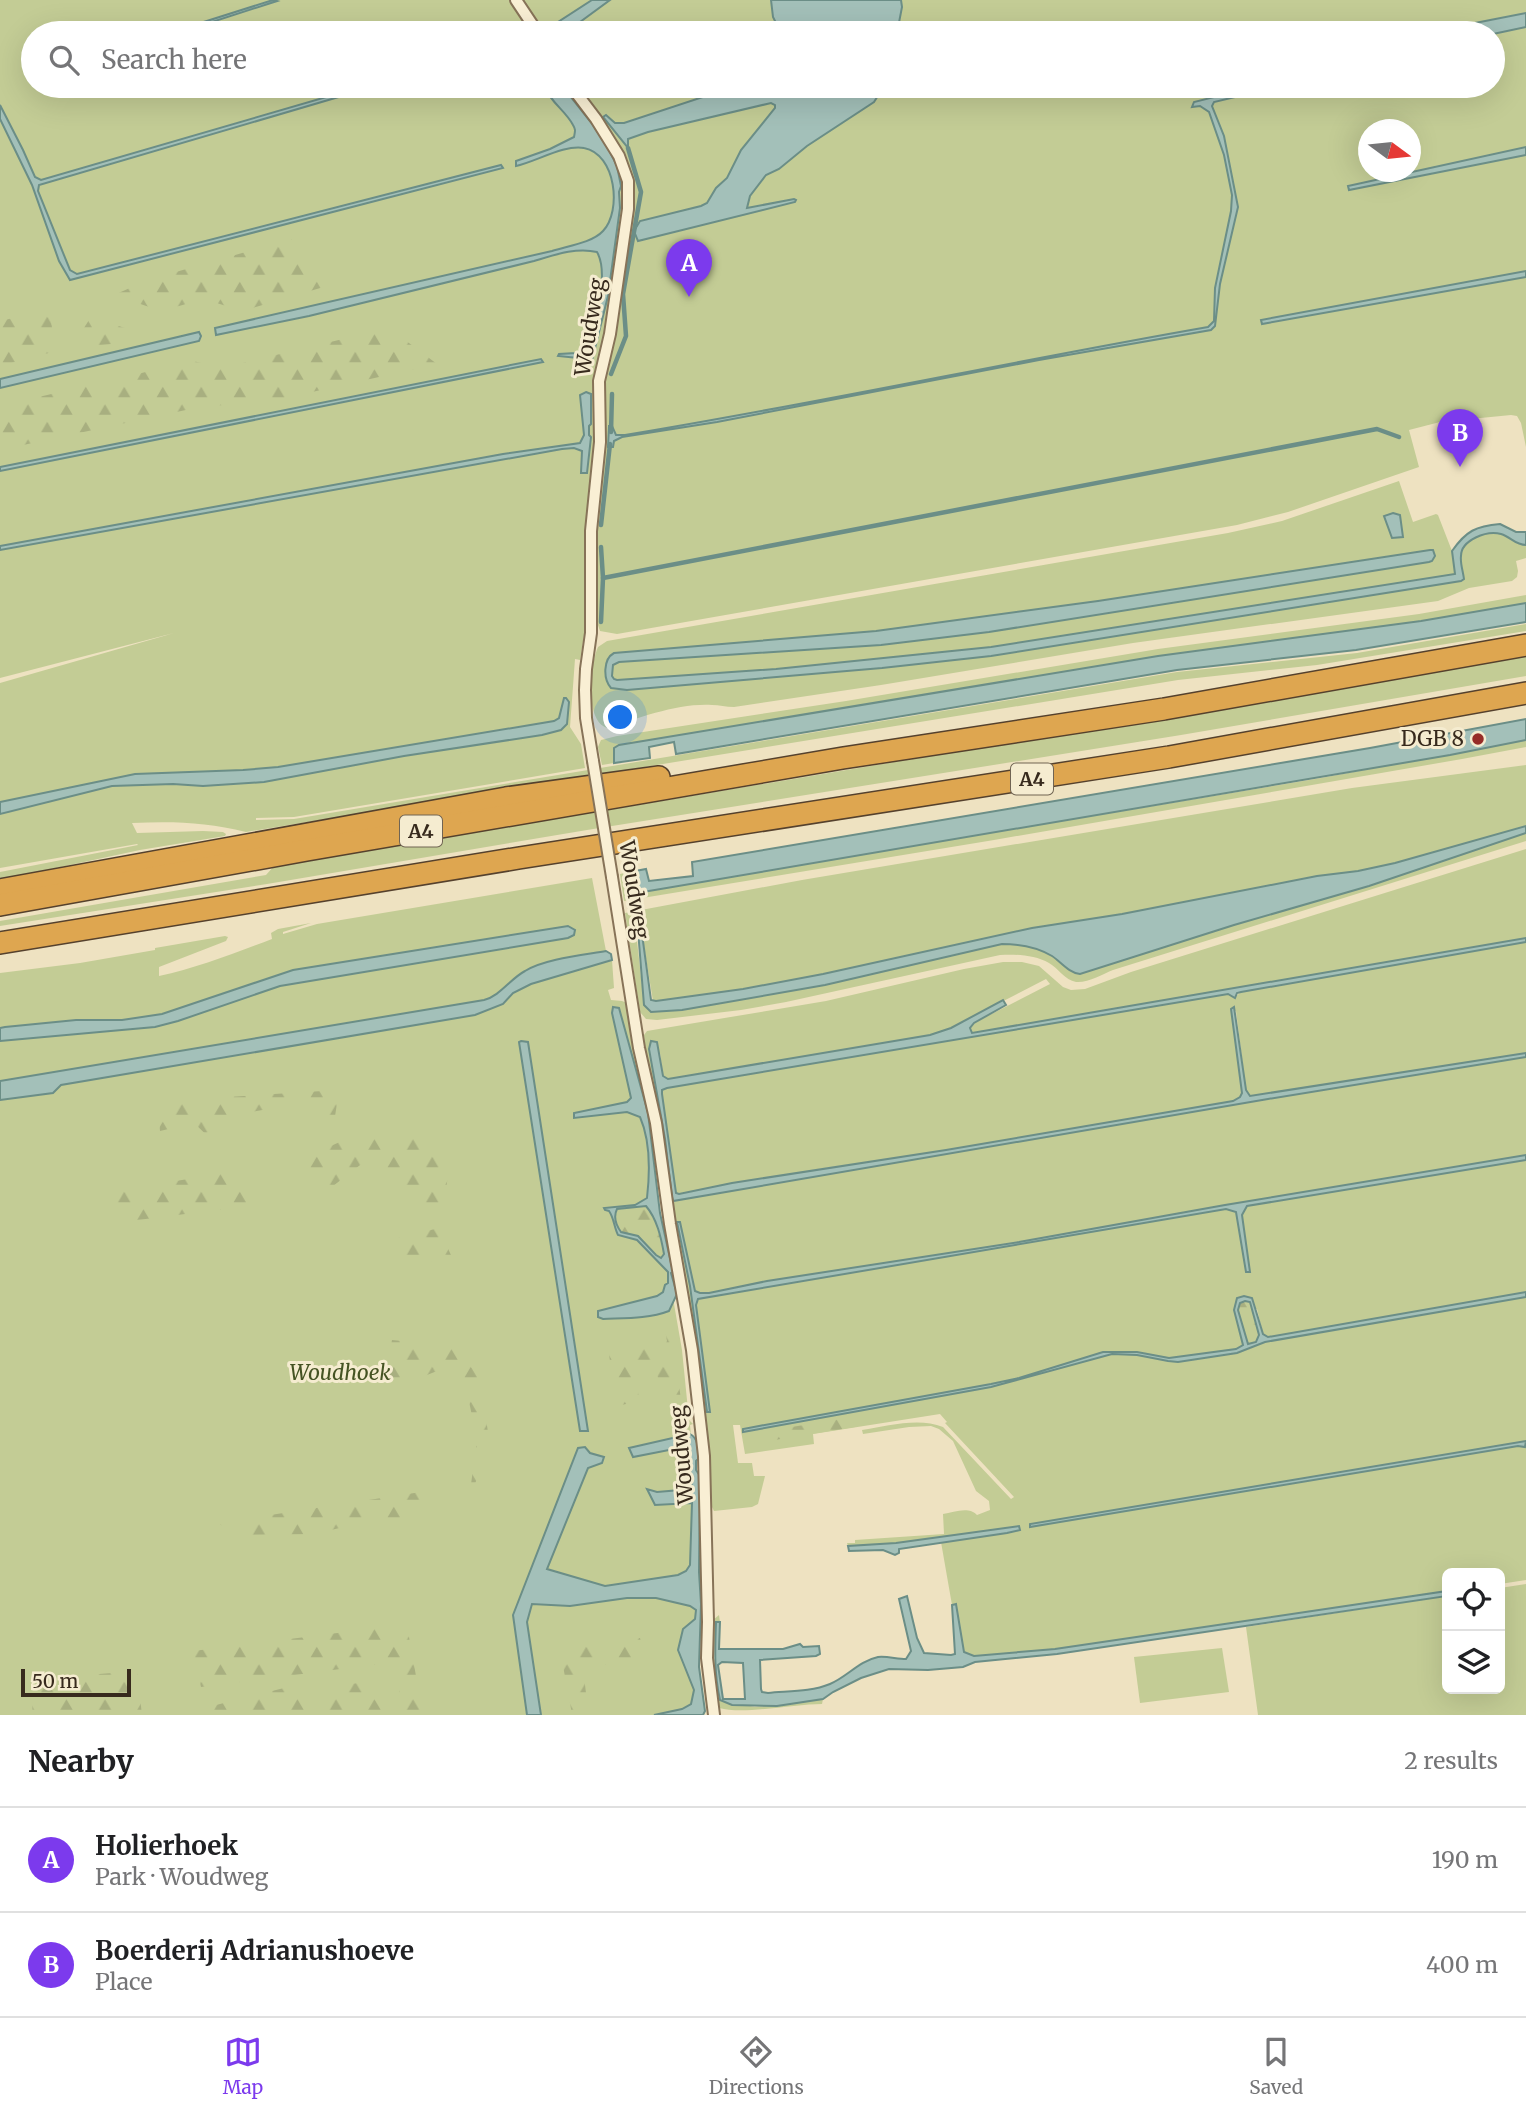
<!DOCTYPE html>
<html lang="en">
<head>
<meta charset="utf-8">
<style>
  body { margin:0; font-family:Merriweather,serif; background:#f6f6f6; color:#202124 }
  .controls { position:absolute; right:21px; bottom:21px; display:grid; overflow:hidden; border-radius:10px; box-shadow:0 7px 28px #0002 }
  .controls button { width:63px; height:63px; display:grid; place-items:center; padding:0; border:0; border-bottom:2px solid #e0e0e0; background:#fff; color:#202124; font:35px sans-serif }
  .compass { position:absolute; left:1358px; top:119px; width:63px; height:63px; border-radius:50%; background:#fff; box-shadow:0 7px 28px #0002; rotate:105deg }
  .scale { position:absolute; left:21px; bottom:18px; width:110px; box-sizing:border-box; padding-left:7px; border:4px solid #372a1d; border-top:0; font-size:19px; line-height:24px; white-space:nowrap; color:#372a1d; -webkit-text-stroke:5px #f5ecd0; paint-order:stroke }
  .you { position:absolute; left:621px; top:718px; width:24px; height:24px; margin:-18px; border:5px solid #fff; border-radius:50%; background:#1a73e8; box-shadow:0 0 0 10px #1a73e833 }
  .badge { display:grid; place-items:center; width:46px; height:46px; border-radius:50%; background:#7c3aed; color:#fff; font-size:23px; font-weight:700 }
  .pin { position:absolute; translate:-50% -58px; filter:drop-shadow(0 2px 4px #0008) }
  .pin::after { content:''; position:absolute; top:37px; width:24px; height:21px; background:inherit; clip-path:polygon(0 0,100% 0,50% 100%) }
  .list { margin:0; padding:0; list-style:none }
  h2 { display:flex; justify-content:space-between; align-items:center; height:91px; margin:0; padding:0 28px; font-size:30px }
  h2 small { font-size:23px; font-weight:400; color:#757577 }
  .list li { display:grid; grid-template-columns:46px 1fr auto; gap:21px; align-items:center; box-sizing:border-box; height:105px; padding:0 28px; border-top:2px solid #e0e0e0 }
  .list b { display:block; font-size:26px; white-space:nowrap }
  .list p { margin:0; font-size:23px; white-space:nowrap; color:#757577 }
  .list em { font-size:23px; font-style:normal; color:#757577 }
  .icon { flex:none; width:38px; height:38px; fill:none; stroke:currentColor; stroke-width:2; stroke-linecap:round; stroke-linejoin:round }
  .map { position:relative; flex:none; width:1526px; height:1715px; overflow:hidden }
  .search { position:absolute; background:#fff; box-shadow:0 7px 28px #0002; left:21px; right:21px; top:21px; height:77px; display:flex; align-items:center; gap:18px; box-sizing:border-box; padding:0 24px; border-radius:38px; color:#757577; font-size:26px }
  .sheet { height:301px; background:#fff }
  nav { display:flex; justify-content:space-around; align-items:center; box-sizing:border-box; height:98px; border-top:2px solid #e0e0e0; background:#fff; font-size:19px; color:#757577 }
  nav a { display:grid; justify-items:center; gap:4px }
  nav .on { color:#7c3aed }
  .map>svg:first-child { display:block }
  .green { fill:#c3cc95; fill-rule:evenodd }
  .forest { fill:url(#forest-firs) }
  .water { fill:#a3c0b9; stroke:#6b8e87; stroke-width:2; fill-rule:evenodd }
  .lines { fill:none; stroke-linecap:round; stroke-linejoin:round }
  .stream { stroke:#6b8e87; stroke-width:4.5 }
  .minor-casing { stroke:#877358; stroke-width:14 }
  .motorway-casing { stroke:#55412d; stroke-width:24 }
  .minor { stroke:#f9efd4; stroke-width:10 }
  .motorway { stroke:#dea650; stroke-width:21 }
  .minor-bridge-casing { stroke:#877358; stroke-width:14; stroke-linecap:butt }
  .minor-bridge { stroke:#f9efd4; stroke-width:10 }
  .poi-dot { fill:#962c28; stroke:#f5ecd0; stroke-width:2.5 }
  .labels { text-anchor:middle; stroke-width:6; stroke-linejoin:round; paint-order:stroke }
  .shield { fill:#f5ecd0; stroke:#706453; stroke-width:2 }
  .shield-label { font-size:19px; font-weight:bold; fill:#372a1d }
  .street-label { font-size:21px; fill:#372a1d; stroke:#f5ecd0 }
  .poi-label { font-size:21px; fill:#372a1d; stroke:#f5ecd0; text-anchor:end }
  .park-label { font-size:21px; font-style:italic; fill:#455323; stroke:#f5ecd0 }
</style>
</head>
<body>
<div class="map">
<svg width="1526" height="1715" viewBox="0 0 1526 1715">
  <defs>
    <pattern id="forest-firs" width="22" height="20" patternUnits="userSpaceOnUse" patternTransform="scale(1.75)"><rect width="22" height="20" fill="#c3cc95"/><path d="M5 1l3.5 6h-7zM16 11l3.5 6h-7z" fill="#a8af80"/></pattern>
  </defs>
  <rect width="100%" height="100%" fill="#eee2c1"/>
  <g class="green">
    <path d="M0,0H1526V271L1262,320V324L1526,277V447L1521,423L1517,416L1511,415L1440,422L1409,430L1419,467L1288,512L1237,525L617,634L600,631L596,619L597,515L605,439L587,520L586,623L580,660L575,659L570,727L581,744L585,768L294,817L256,818V820L294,819L1177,672L1357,653L1526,624V631L1317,665L1178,680L246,832C207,822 172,821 132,823L137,833L203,831L223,832L226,834L225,836L140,850L0,880V872L138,845L137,844L0,868V683L174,633L0,678V550L562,449L574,448L582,451V472L587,473L590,442L0,548ZM33,33H1493V86H33ZM1368,130H1410V172H1368Z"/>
    <path d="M1399,481L1413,522L1436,514L1438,515L1452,551L1456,574L991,647L776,669L617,680L614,679L612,676L613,665L619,662L881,645L989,632L1429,562L1432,561L1435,553L1430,550L1098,601L876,631L614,653C605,657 607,668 606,677L627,690L882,668L991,656L1462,581C1463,573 1459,561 1461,553C1465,539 1487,531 1500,534C1510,537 1515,545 1526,545V558L1516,561L1518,571L1517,577L1512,581L1469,588L1438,601L1133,643L881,685L734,707C726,707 719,705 712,705C678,703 639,718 607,728C584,720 590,665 598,647L607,641L1228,533L1282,521Z"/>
    <path d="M1526,595V603L1421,621L1158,656L619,745L613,751L614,763L602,765L598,747L601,740L617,736L846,701L1158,649L1419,614Z"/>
    <path d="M1526,656V676L1181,735L587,830L267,884L0,926V921L266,875L274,866Z"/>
    <path d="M1526,740V747L1462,759L994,840L624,901L620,874L630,872L633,888L643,891L1321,778Z"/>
    <path d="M1526,765V826L1395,863L1358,871L1317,876L1122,914L1032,928L823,974L743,989L653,1001L642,934V932H636L644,1004L651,1012L682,1010L825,985L1002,944C1019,944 1037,947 1052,956C1061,962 1069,973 1080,974L1234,925L1369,886L1526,833V841L1113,970C1103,974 1088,983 1076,982C1065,980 1058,968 1049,963C1035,955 1016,954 1000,955L786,1002L741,1010L657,1020L646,1019L640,1012L625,913L802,880L1352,788Z"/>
    <path d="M1526,849V938L972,1033L970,1028L974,1023L1050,984L1046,979L951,1028L930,1035L668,1079L663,1076L660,1053L650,1057L665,1139L672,1197L676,1200L1268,1099L1526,1057V1155L1225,1205L1019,1242L767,1281L709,1293H700L695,1291L680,1222L677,1223L690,1286L707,1412L709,1411L696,1305L698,1299L1226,1209L1236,1212L1246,1272L1248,1257L1242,1215L1247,1206L1526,1160V1292L1268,1337L1263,1334L1257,1309L1235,1310L1243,1345L1236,1349L1169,1358L1111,1351L1019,1378L991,1384L743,1430V1432L991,1387L1112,1354L1137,1355L1168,1361L1249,1349L1265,1342L1526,1297V1441L1030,1524L1031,1527L1518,1446L1526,1447V1580L1500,1584V1573H1447V1591L1055,1649L974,1656L964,1652L956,1605H952L941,1542L1019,1530V1526L896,1544L848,1546L847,1543H855V1540L944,1534L943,1514C954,1512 969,1506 977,1515L990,1510L989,1501L976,1491L953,1441L939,1429L931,1426L909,1427L863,1434L862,1430C887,1426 919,1417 943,1427L1011,1499L1014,1497L945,1423L947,1422L940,1414L813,1434L814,1444L745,1454L740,1425H733L738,1463H752L754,1476H765L758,1504L752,1507L714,1511L708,1499C708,1474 711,1434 702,1412L660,1120L645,1046L644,1035L647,1031L826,1001L964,969L1003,962H1022L1039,966L1063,987L1071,990L1085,989L1131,972Z"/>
    <path d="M592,878L606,951L599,953L601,963L612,960L614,988L608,990L611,1000L622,1001L627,1003L654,1129L651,1128L619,1009L642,1123L646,1131L648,1154L682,1350L689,1420L693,1424L690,1425L696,1493L695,1619L700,1715H0V1041L155,1027L178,1021L280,986L568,938L567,926L293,970L162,1014L122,1020H76L0,1028V973L80,963L155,950V948L225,936L228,937L226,941L159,967V976C197,968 235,953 272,939L271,933L278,929L311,923L283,932V934L317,924Z"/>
    <path d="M1526,942V1053L1250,1096L1246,1090L1236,1011L1231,1010L1242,1093L1240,1097L1233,1101L946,1150L819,1169L676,1194L662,1094V1090L667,1088L1228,994L1234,998L1241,992Z"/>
    <path d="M1526,1584V1715H1258L1246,1627L1447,1596V1689H1500V1588Z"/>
    <path d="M719,1615L720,1622H716L714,1658L720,1700L755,1707L823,1699L822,1704C793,1704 744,1715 719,1708L711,1666L713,1620Z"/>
    <path d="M1222,1648L1229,1692L1140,1703L1134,1657Z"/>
  </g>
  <g class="forest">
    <path d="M291,239L327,286L242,311L204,299L161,311L114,295L148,280Z"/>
    <path d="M49,310L56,351L0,366V321Z"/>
    <path d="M91,317L131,330L111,344L71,348Z"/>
    <path d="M389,328L437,364L250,406L209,405L0,450V406L193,361L222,368Z"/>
    <path d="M339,1090L334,1123L301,1103L235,1115L216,1144L194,1123L160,1131L158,1107L228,1097Z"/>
    <path d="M360,1133L389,1138L426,1133L448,1173L445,1202L412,1207L393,1174L364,1162L324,1193L305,1162L315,1153Z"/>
    <path d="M242,1170L264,1204L122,1222L92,1195Z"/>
    <path d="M646,1206C657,1219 661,1237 664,1254L661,1258L656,1255L638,1236L621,1232C616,1225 613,1217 617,1209Z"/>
    <path d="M439,1228L454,1262L408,1261L394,1239Z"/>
    <path d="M1245,1301L1250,1302C1255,1314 1262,1330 1256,1342L1248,1344L1238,1310L1240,1303Z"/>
    <path d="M669,1311L681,1400L675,1404L661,1396L657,1373L654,1371L636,1376L639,1399L636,1402L616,1406L609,1354L666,1343L667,1341L662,1314Z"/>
    <path d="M392,1340L454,1346L480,1378L490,1446L469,1499L477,1440L465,1382L442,1369L382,1393Z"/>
    <path d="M854,1417L855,1427L756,1443L755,1433Z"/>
    <path d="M434,1490L417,1522L382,1518L314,1534L236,1535L218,1523Z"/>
    <path d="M385,1627L402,1630L409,1637L423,1715H404L394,1662L201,1687L193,1651Z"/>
    <path d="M640,1638L645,1658L583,1668L588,1710L572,1714L560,1650Z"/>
    <path d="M137,1671L142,1715H33L30,1682L49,1678Z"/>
    <path d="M363,1683L384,1712L383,1715H210L216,1705L300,1684L314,1709L328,1685Z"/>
  </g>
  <g class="water">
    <path d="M273,0L277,1L178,33H169Z"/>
    <path d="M592,0H610L565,33H550L555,24Z"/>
    <path d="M771,0H901L902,7L897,33H781L773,17Z"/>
    <path d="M1526,13V27L1493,34L1442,33L1475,23Z"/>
    <path d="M364,86H376L39,185L38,191L70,270L77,274L501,165L503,168L70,280L59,261L32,185L0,119V105L23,150L35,177L41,180Z"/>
    <path d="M544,86H562L593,125L609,150L617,166L621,186L619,192L620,208L608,296L590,368L583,369L578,358L558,356L559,354L576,353L585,349C594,327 610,275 597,252C576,247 554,255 534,261L309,316L216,335L215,328L552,251C567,246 592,243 603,231C622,211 616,154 584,148C565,144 535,162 516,166V161L550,149L574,137C575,131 576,130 573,125C565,110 551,103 544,86Z"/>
    <path d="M747,86H884L874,102L807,146L779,169L766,175L750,196L747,208L794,199L796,200L795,202L638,241L634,231L640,221L701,206L707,203L716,188L727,178L741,150L775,108V105L771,103L648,132L628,139V148L603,117L606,115L615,123H624L724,90L734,91Z"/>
    <path d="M1258,86H1281L1214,102L1212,106L1224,136L1238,207L1220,284L1215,326L1211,330L1039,360L717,422L622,437L614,441L613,447H608L609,426H612L616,435H625C820,403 1013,361 1208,327L1214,321L1215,288L1231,211L1232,195L1224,155L1209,112L1200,106L1192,107L1194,102Z"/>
    <path d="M1526,147V155L1349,190L1348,186Z"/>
    <path d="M1526,271V277L1262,324L1261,320Z"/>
    <path d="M199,332L201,336L199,341L0,388V379Z"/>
    <path d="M541,359L543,362L0,471V467Z"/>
    <path d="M586,392L591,394V424L589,426V435L591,437L587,473H581L582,451L574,448L562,449L0,550V546L503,454L580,443L584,435L580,395Z"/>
    <path d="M1393,513L1400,515L1403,537L1392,538L1384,516Z"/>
    <path d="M1500,524L1516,532H1526V545C1515,545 1511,537 1501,534C1487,530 1461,540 1461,556C1460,563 1463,571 1464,579L1461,581L991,656L882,668L627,690L611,688C603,679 603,659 614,653L876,631L1098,601L1430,550H1433L1435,556L1432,561L1429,562L989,632L881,645L619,662L613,665L612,676L614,679L617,680L776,669L991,647L1455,574L1452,551C1466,531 1476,526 1500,524Z"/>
    <path d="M1526,603V622L1356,650L1177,670L676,754L674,742L649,747L650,758L614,763V748L619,745L631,743L1158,656L1421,621Z"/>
    <path d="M564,698H566L569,702L567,724L561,730L542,735L404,756L264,782L203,786L173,784L112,786L0,814V802L135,774L243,770L278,767L554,721L559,718Z"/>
    <path d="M1526,719V740L1450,755L643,892C631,891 632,882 630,872L646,869L649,881L693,876L692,862L1370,748Z"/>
    <path d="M1526,826V833L1369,886L1234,925L1080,974C1069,973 1061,962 1052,956C1037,947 1019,944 1002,944L825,985L682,1010L651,1012L644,1005L638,930L641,931L642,934L651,1000L656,1001L743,989L823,974L1032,928L1122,914L1317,876L1358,871L1395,863Z"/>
    <path d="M568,926L575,930L574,935L568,938L280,986L178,1021L155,1027L0,1041V1028L5,1027L76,1020H122L162,1014L293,970Z"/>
    <path d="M1526,938V942L1241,992L1237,993L1235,998L1228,994L667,1088L662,1090V1094L676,1193L679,1194L732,1183L946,1150L1233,1101L1240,1097L1242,1093L1231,1009L1234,1007L1246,1090L1250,1096L1526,1053V1057L1268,1099L673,1201L672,1197L665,1139L649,1049L651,1041L657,1042L663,1076L668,1079L930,1035L951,1028L1003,1000L1006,1005L974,1023L970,1028L972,1033Z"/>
    <path d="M606,951L611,954L612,960L531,984L513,993L503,1004L475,1015L61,1085L53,1093L0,1100V1081L484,1000C500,996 510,979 525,971C544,959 583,955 606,951Z"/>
    <path d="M613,1007L619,1008L648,1113L660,1213L673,1272L671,1273L677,1294L669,1311C648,1319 624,1318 603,1319L598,1317V1311L657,1296L663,1292L665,1285L668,1283V1272L637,1240L618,1235C614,1227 614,1218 609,1211L605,1210L604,1208L635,1205L647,1198C650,1172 651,1142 640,1117L627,1112L574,1118V1113L627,1102L631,1098L612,1013ZM646,1206C657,1219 661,1237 664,1254L661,1258L656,1255L638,1236L621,1232C616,1225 613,1217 617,1209Z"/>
    <path d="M521,1041L528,1042L588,1431H580L519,1042Z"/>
    <path d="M1526,1155V1160L1247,1206L1242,1215L1250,1272H1246L1236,1212L1226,1209L698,1299L696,1305L710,1412H707L690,1286L677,1222H680L695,1291L700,1293H709L767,1281L1019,1242L1225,1205Z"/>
    <path d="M1526,1292V1297L1265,1342L1237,1353L1178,1362L1168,1361L1137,1355L1112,1354L991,1387L743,1432V1429L759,1426L991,1384L1019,1378L1103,1352H1137L1169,1358L1236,1349L1243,1345L1234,1310L1237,1298L1244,1296L1252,1298L1263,1334L1268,1337ZM1245,1301L1250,1302L1259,1335L1256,1342L1248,1344L1238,1310L1240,1303Z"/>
    <path d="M690,1434C699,1439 698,1449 698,1459L696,1461V1470L700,1476L699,1572L701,1604L699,1667L705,1711L703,1715H654L682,1709L691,1704L694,1690L678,1650L683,1629L695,1619L696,1610L690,1606L656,1598H627L570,1606L532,1604L527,1622L541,1715H527L513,1615L578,1448L585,1447L590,1453L604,1457L602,1463L588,1468L547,1569L605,1586L678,1575L686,1571L690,1565L692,1503L655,1505L647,1489L657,1492L692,1489L689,1453L684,1447L633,1457L629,1448Z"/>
    <path d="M1526,1441L1525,1447L1518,1446L1030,1527V1524Z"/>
    <path d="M1019,1526L1020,1530L1007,1533L899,1549V1553L895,1555L883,1550L849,1551L848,1546L896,1543Z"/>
    <path d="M1447,1591V1596L1057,1654L975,1662L963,1667L928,1670L889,1669L861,1678L833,1692L823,1699L777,1706L732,1705L720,1700C714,1674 715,1648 716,1622H720L719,1649H783L800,1644L803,1647L819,1646L820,1654L816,1656L760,1660L761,1689L762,1692L768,1693C788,1691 811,1692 830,1684C847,1677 859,1661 878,1657C887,1656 897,1659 906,1659L911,1651L899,1599L907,1596L917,1638L924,1653L951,1655L955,1654L952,1605L956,1604L964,1652L974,1656L1055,1649ZM722,1662L743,1663L745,1699H723L718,1665Z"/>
  </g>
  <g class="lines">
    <g class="stream">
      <path d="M611,374L626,336L623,294L641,192L628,148"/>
      <path d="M611,432L612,394"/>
      <path d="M601,525L610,444"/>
      <path d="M603,578L1377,429L1399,437"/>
      <path d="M601,622L603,578L601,547"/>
    </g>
    <defs>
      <g id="minor">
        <path d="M516,0L538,33"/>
        <path d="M571,86L596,119L619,156L628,181V209L610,334L599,381L600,442L591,531V633L586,669L585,690L586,718L593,761"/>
        <path d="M612,877L639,1048L656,1123L670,1224L692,1350L704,1456L708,1622L707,1658L714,1715"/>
      </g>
      <g id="motorway">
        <path d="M0,890L506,798L659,777"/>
        <path d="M0,905L307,850L843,758L1164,709L1526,645"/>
        <path d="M0,943L519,858L1169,757L1526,693"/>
      </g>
    </defs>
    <use href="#minor" class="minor-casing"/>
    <use href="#motorway" class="motorway-casing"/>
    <use href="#minor" class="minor"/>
    <use href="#motorway" class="motorway"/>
    <defs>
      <path id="minor-bridge" d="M593,761L612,877"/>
    </defs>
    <use href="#minor-bridge" class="minor-bridge-casing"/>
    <use href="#minor-bridge" class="minor-bridge"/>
  </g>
  <circle class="poi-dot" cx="1478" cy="739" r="7"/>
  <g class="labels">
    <g class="shield">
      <rect x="1011" y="763.5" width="42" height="31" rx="5"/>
      <rect x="400" y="815.5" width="42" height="31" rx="5"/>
    </g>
    <g class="shield-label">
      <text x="1032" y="786">A4</text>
      <text x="421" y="838">A4</text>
    </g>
    <g class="street-label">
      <text transform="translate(590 327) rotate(-81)" y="7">Woudweg</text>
      <text transform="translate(634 890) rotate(81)" y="7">Woudweg</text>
      <text transform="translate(682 1455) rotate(-95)" y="7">Woudweg</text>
    </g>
    <g class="poi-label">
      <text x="1464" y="746">DGB 8</text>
    </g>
    <g class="park-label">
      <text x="340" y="1380">Woudhoek</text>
    </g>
  </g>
</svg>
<div class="controls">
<button><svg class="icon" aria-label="locate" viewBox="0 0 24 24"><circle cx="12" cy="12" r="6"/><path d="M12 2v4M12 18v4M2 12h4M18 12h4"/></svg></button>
<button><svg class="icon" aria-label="layers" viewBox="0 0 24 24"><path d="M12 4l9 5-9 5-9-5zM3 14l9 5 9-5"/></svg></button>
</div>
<svg class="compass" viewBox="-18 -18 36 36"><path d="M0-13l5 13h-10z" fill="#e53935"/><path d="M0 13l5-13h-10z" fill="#757577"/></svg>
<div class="scale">50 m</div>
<div class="you"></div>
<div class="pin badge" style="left:689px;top:297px">A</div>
<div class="pin badge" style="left:1460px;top:467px">B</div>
<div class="search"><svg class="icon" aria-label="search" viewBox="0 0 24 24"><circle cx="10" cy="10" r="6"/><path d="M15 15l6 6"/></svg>Search here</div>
</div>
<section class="sheet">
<h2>Nearby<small>2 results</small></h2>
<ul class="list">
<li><span class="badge">A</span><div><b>Holierhoek</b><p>Park · Woudweg</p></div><em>190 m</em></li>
<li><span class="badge">B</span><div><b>Boerderij Adrianushoeve</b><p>Place</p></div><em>400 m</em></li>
</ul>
</section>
<nav>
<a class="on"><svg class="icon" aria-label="map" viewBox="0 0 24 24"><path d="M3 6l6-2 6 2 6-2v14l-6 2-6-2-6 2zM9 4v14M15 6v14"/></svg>Map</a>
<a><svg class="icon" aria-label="directions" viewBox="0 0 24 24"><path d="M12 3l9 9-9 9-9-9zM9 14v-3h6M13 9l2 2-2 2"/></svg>Directions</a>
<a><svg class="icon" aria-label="saved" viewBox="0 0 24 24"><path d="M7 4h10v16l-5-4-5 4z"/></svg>Saved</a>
</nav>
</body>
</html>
